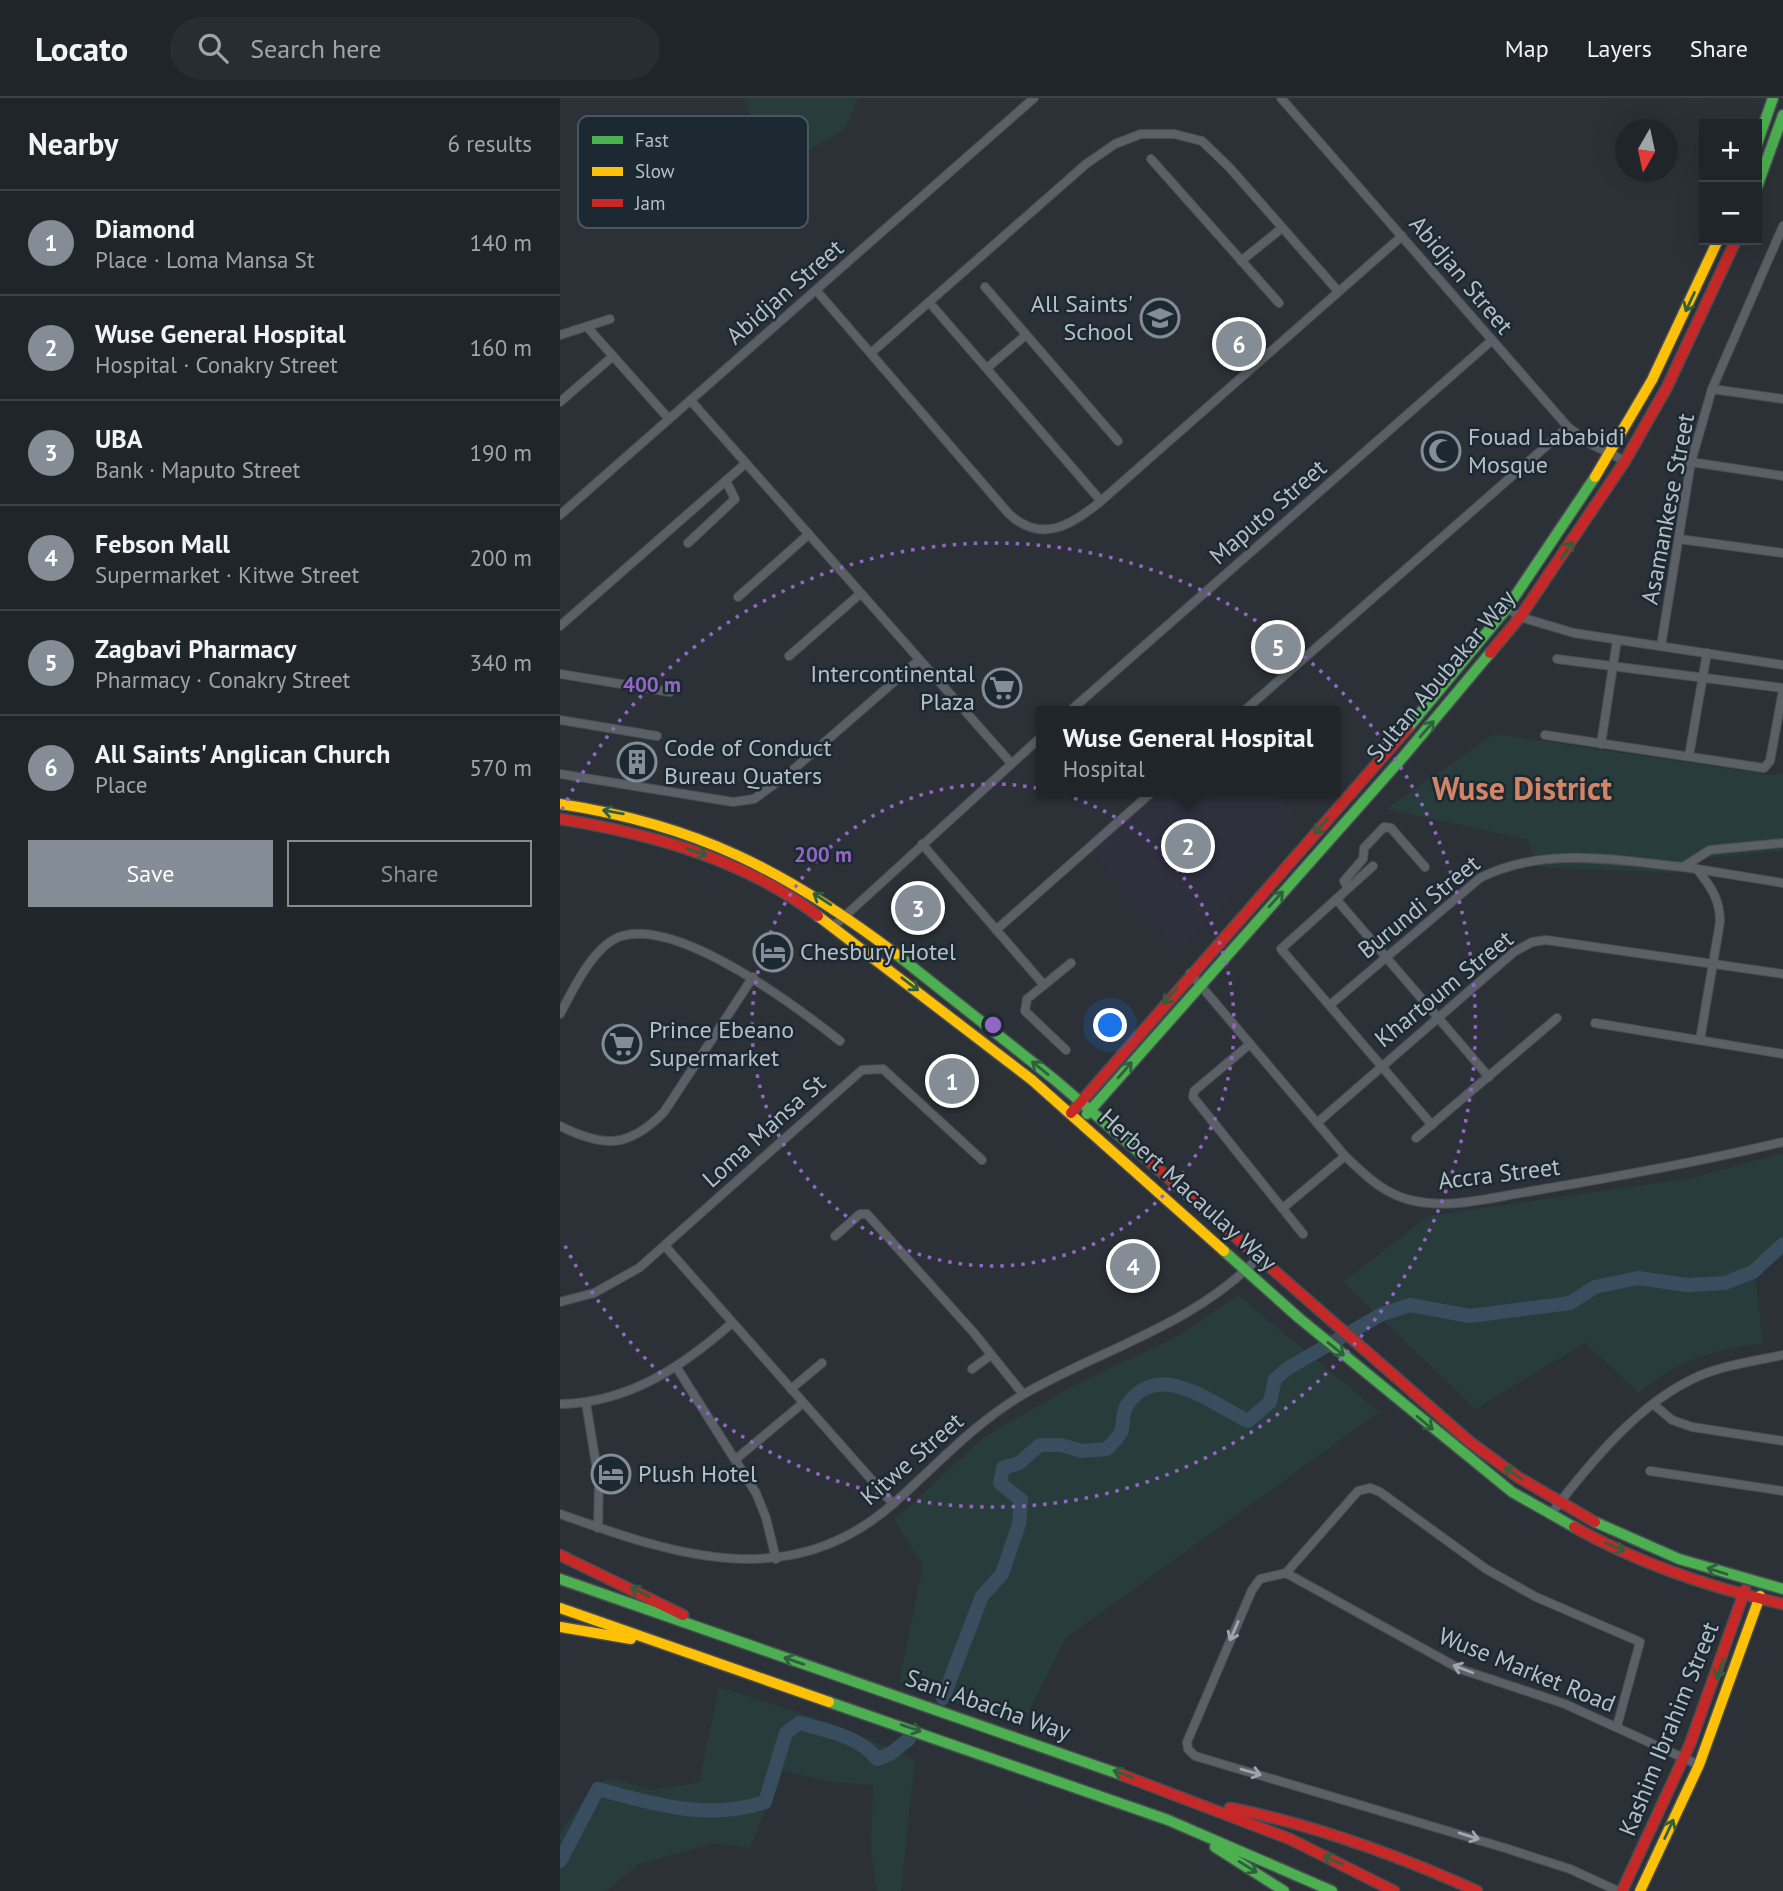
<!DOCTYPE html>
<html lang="en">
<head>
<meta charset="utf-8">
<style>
  body { margin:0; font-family:"PT Sans",sans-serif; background:#282d31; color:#f1f3f6 }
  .controls { position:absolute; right:21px; top:21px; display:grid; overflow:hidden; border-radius:0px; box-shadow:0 7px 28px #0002 }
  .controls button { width:63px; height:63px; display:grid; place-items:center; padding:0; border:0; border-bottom:2px solid #3d4246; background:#202529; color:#f1f3f6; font:35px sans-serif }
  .compass { position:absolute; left:1055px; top:21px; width:63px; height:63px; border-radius:50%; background:#202529; box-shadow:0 7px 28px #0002; rotate:189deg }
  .you { position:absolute; left:551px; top:928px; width:24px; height:24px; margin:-18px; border:5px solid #fff; border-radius:50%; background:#1a73e8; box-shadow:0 0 0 10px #1a73e833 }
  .badge { display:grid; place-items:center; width:46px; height:46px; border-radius:50%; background:#848d95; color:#fff; font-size:23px; font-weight:700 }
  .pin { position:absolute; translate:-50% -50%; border:4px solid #fff; box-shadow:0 2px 7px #0006 }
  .popup { position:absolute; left:476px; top:608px; width:304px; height:91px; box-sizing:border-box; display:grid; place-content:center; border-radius:0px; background:#202529; filter:drop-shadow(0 2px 5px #0005); font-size:23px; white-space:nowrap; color:#a2a5a8 }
  .popup b { font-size:26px; color:#f1f3f6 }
  .popup::after { content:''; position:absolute; left:50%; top:100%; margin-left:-14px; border:14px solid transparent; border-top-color:#202529 }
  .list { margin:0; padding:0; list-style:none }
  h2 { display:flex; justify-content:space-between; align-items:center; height:91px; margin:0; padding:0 28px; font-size:30px }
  h2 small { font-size:23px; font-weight:400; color:#a2a5a8 }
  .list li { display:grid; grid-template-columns:46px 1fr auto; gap:21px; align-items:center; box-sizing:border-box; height:105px; padding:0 28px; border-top:2px solid #3d4246 }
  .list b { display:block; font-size:26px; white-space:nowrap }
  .list p { margin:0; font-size:23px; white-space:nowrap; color:#a2a5a8 }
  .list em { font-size:23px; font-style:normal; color:#a2a5a8 }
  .actions { display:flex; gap:14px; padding:21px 28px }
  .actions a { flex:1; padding:16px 0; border:2px solid #848d95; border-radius:0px; text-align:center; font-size:24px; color:#848d95 }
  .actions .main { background:#848d95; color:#fff }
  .icon { flex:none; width:38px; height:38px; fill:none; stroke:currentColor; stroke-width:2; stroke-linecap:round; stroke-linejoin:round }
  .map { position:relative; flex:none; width:1223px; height:1793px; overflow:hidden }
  header { display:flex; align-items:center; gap:42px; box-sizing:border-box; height:98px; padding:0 35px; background:#202529; border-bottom:2px solid #3d4246 }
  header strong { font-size:33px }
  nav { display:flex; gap:38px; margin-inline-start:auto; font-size:24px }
  .search { width:490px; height:63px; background:#282d31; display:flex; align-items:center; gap:18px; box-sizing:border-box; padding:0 24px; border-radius:38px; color:#a2a5a8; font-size:26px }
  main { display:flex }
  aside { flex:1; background:#202529 }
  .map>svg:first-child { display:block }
  .medical { fill:#2f303d }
  .green { fill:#283c3c }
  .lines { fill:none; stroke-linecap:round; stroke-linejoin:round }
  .river { stroke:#384e5f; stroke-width:14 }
  .street-casing { stroke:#484d52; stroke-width:10 }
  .fast-casing { stroke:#484d52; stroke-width:13 }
  .slow-casing { stroke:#484d52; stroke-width:13 }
  .jam-casing { stroke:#484d52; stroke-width:13 }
  .street { stroke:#5a6065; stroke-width:8 }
  .fast { stroke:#4caf50; stroke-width:10 }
  .slow { stroke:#ffc107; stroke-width:10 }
  .jam { stroke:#c62828; stroke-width:10 }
  .oneway { stroke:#305f3e }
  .oneway2 { stroke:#9ea7af }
  .ring { fill:none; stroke:#9267c3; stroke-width:3.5; stroke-dasharray:3.5 7 }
  .labels { text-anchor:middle; stroke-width:5; stroke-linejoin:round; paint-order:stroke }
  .street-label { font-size:24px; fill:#b4bfc8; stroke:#1d2932 }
  .poi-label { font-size:24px; fill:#b4bfc8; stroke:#1d2932; text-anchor:start }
  .district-label { font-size:32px; font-weight:bold; fill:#d18566; stroke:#1d2932 }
  .key { fill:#1d2932; stroke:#4a565f; stroke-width:2 }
  .key-label { font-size:19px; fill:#b4bfc8 }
  .centre { fill:#9267c3; stroke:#1d2932; stroke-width:3.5 }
  .ring-label { font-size:21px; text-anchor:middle; font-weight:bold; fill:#9267c3; stroke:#1d2932; stroke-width:5; stroke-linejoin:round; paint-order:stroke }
</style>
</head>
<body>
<header>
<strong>Locato</strong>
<div class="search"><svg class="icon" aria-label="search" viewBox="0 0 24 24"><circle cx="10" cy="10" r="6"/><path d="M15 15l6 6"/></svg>Search here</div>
<nav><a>Map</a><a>Layers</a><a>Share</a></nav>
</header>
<main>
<aside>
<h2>Nearby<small>6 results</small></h2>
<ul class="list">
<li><span class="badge">1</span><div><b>Diamond</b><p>Place · Loma Mansa St</p></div><em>140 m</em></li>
<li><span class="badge">2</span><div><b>Wuse General Hospital</b><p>Hospital · Conakry Street</p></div><em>160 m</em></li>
<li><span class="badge">3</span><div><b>UBA</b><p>Bank · Maputo Street</p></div><em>190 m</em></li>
<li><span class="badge">4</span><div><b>Febson Mall</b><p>Supermarket · Kitwe Street</p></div><em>200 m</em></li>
<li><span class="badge">5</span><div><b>Zagbavi Pharmacy</b><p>Pharmacy · Conakry Street</p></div><em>340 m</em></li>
<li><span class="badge">6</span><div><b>All Saints' Anglican Church</b><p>Place</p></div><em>570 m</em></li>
</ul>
<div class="actions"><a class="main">Save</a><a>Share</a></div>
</aside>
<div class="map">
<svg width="1223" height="1793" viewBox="0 0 1223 1793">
  <rect width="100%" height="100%" fill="#2b3137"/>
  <path class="medical" d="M600,694H712L735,715L724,728L722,743L621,851L531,754Z"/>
  <g class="green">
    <path d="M183,0H298L286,30L215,72Z"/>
    <path d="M934,636L1211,677L1223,676V753L1146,760L1116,775L979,769L966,741L826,711Z"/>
    <path d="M1223,1055V1153L1195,1179L1203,1245C1151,1253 1119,1261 1079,1295L1025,1245L915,1311L783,1184L868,1118L1132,1080Z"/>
    <path d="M678,1197L819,1314L506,1540L462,1628L339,1585L363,1467L334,1422L423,1340L507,1291L620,1237Z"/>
    <path d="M159,1589L268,1624L355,1662L341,1793H317L311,1753L313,1687L270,1684L221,1672L190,1750L155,1745L79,1766L47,1793H0V1736L30,1692L50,1680L93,1692L139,1684Z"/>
  </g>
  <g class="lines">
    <g class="river">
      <path d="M383,1600L422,1498L442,1476L459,1426L461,1402L440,1385L443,1370L459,1365L480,1347H501L522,1353L547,1351C551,1346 558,1340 561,1334C564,1325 562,1315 567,1307C599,1260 652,1306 688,1323L710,1304L715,1281L728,1270L822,1216L850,1207L910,1218L1010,1205L1035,1189L1078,1180L1127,1187L1165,1185L1193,1174L1223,1146"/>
      <path d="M0,1763L38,1691C94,1706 148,1723 205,1704L226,1635L239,1625C264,1632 300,1638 317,1661L330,1656L349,1641"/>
    </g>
    <defs>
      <g id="street">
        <path d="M721,0L1008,329L1029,345L1065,363"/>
        <path d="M591,61L719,205"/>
        <path d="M681,163L722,130"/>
        <path d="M425,189L558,343"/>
        <path d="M256,192L449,416C482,446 512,427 541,403L842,138"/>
        <path d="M369,204L541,403"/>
        <path d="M28,230L109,321"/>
        <path d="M0,237L50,221"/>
        <path d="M311,255L526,66L555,46L581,36H614L642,43L669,69L778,193"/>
        <path d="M427,270L466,237"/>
        <path d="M1152,291L1223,301"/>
        <path d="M131,303L451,665"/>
        <path d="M0,304L53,258"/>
        <path d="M1131,364L1223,378"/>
        <path d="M0,417L474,0"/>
        <path d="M1119,441L1223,455"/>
        <path d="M128,445L175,401L166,383"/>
        <path d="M178,499L249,436"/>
        <path d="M947,510L960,519L1014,535L1223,567"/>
        <path d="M0,528L186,365"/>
        <path d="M1101,548L1131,364L1152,291L1223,128"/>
        <path d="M229,558L300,496"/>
        <path d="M997,561L1223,590"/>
        <path d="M0,576L110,594"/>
        <path d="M510,613L931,243"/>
        <path d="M684,613L1008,329"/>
        <path d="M0,622L97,638"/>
        <path d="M985,637L1204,670L1210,663L1223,592"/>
        <path d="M1041,646L1057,542"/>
        <path d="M1129,658L1147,555"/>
        <path d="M0,676L173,704L194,701L227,677L359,562"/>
        <path d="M362,746L484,887L511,865"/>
        <path d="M813,768L721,851L872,1027"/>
        <path d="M1123,769L1150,752L1223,745"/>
        <path d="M1137,771L1223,785"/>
        <path d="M788,790L784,783L803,761L804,750L824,729L831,730L865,769"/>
        <path d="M776,801L929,979"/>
        <path d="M274,828L481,639"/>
        <path d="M436,832L592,694"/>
        <path d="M630,875L785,1058C806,1078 826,1098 855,1103C893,1111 934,1099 972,1093C1056,1079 1139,1064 1223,1044"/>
        <path d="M484,887L467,901L465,913L506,952"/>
        <path d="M770,907L920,780C982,748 1056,762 1123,769L1137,771C1151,789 1160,801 1160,824L1140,942"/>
        <path d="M0,916C13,892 34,846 62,838C120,821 236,908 280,943"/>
        <path d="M1035,925L1223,956"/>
        <path d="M690,946L634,993L633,999L743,1136"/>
        <path d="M757,1025L954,854L972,844L986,842L1223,876"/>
        <path d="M0,1028C44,1050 69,1050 104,1014L193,879"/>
        <path d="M856,1040L997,920"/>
        <path d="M723,1110L785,1058"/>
        <path d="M275,1138L300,1116H307L414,1235L463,1296"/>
        <path d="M105,1148L333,1406"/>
        <path d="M0,1204L34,1195L79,1170L302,972L323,971L422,1062"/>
        <path d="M117,1270L196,1395L206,1420L216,1461"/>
        <path d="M412,1271L431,1257"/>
        <path d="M231,1291L262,1265"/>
        <path d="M26,1305L39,1384L38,1430"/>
        <path d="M0,1306C69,1305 123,1268 172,1225"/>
        <path d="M1093,1306L1112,1322L1132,1329L1223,1343"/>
        <path d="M176,1361L243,1305"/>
        <path d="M1090,1373L1223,1393"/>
        <path d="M0,1416C115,1457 230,1497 334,1405C376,1368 414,1325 464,1296C542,1251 631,1228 696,1162"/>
        <path d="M990,1417C1029,1366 1079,1304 1139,1278C1165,1267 1195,1263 1223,1257"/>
        <path d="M726,1475L798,1393L810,1390L820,1394L926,1471L976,1499L1080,1544L1057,1628"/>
        <path d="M1058,1793L1010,1771L945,1750L635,1658L628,1651L627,1644L692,1492L700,1481L726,1475L900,1571L1005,1606L1139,1667"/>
      </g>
      <g id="fast">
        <path d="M1197,46L1213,0"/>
        <path d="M1197,89L1223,17"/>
        <path d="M848,630L947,510L1035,379"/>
        <path d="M336,856L495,982L581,1056"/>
        <path d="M527,1016L843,659L930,555"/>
        <path d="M664,1153L739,1220L952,1394L1014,1429"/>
        <path d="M1035,1424L1119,1461L1223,1491"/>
        <path d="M0,1481L562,1677"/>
        <path d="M269,1604L608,1722L772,1793"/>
        <path d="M655,1749L724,1793"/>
      </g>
      <g id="slow">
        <path d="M1035,379L1092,282L1158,142"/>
        <path d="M0,706C137,727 226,773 336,856"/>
        <path d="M258,818L472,982L664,1153"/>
        <path d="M0,1510L269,1604"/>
        <path d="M0,1529L71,1541"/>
        <path d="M1080,1793L1139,1667L1200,1498"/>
      </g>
      <g id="jam">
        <path d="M930,555L960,519L1065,363L1107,289L1176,142"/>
        <path d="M0,721C91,736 184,761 258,818"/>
        <path d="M511,1015L848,630"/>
        <path d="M581,1056L910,1344L958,1379L1035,1424"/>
        <path d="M1014,1429C1078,1465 1152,1490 1223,1506"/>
        <path d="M0,1457L123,1517"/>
        <path d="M562,1677L730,1741L834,1793"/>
        <path d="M670,1710C756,1727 837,1757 917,1793"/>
        <path d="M1062,1793L1130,1646L1185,1492"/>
      </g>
    </defs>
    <use href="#street" class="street-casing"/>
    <use href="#fast" class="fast-casing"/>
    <use href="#slow" class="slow-casing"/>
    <use href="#jam" class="jam-casing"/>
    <use href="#street" class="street"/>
    <use href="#fast" class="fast"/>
    <use href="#slow" class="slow"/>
    <use href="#jam" class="jam"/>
  </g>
  <defs><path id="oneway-shaft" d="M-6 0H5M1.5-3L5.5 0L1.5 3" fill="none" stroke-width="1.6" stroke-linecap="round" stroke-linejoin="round" transform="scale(1.75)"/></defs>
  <g class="oneway">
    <use href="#oneway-shaft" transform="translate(1130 204) rotate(115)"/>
    <use href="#oneway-shaft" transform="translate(1007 452) rotate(-56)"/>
    <use href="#oneway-shaft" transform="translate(867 631) rotate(-49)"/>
    <use href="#oneway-shaft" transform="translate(53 714) rotate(-170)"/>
    <use href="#oneway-shaft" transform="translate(761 728) rotate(132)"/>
    <use href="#oneway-shaft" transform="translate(137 754) rotate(20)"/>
    <use href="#oneway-shaft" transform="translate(262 801) rotate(-147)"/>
    <use href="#oneway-shaft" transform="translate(716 801) rotate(-48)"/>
    <use href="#oneway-shaft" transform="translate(350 886) rotate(37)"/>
    <use href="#oneway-shaft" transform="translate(610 898) rotate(131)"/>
    <use href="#oneway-shaft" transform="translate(480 970) rotate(-141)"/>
    <use href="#oneway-shaft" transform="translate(565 972) rotate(-49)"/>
    <use href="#oneway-shaft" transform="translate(776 1251) rotate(39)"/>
    <use href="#oneway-shaft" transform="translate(865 1325) rotate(40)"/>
    <use href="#oneway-shaft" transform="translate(953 1375) rotate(-145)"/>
    <use href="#oneway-shaft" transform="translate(1055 1449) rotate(24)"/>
    <use href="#oneway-shaft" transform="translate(1157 1473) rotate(-162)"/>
    <use href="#oneway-shaft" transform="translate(80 1494) rotate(-153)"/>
    <use href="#oneway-shaft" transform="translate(234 1563) rotate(-161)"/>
    <use href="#oneway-shaft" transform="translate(1160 1571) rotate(109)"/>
    <use href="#oneway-shaft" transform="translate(351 1630) rotate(19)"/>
    <use href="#oneway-shaft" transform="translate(563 1676) rotate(-160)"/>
    <use href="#oneway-shaft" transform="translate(1109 1731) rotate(-65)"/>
    <use href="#oneway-shaft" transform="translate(773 1762) rotate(-155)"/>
    <use href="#oneway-shaft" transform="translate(688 1769) rotate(32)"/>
  </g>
  <g class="oneway2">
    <use href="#oneway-shaft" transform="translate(674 1533) rotate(114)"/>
    <use href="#oneway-shaft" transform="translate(903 1571) rotate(-159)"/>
    <use href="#oneway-shaft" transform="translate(691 1674) rotate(16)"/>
    <use href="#oneway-shaft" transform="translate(909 1738) rotate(17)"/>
  </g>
  <g class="ring">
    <circle cx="433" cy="927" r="241"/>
    <path d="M2 712A482 482 0 1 1 2 1142"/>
  </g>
  <defs>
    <symbol id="school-ring" viewBox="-11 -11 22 22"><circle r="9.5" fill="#1d2932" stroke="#848d95" stroke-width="1.5"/><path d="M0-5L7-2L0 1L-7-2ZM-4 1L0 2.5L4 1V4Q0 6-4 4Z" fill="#848d95"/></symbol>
    <symbol id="mosque-ring" viewBox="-11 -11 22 22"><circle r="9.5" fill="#1d2932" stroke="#848d95" stroke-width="1.5"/><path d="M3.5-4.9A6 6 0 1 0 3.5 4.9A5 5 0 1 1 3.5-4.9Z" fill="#848d95"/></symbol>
    <symbol id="supermarket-ring" viewBox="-11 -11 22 22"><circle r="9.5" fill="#1d2932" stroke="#848d95" stroke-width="1.5"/><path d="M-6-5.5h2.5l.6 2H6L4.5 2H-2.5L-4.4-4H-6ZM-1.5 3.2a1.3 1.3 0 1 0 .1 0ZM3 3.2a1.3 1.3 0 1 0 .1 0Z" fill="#848d95"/></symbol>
    <symbol id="building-ring" viewBox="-11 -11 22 22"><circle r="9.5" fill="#1d2932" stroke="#848d95" stroke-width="1.5"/><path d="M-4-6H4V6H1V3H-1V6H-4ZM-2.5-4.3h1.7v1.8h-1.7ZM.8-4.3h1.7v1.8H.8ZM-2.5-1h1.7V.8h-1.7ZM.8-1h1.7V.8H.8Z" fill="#848d95"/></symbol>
    <symbol id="hotel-ring" viewBox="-11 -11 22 22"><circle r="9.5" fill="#1d2932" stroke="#848d95" stroke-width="1.5"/><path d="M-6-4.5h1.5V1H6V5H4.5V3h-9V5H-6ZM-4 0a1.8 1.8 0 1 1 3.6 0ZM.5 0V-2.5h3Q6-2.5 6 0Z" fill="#848d95"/></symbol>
  </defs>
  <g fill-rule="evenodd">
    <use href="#school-ring" x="578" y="198" width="44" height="44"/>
    <use href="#mosque-ring" x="859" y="331" width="44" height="44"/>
    <use href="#supermarket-ring" x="420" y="568" width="44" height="44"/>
    <use href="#building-ring" x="55" y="642" width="44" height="44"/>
    <use href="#hotel-ring" x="191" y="832" width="44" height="44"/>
    <use href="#supermarket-ring" x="40" y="924" width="44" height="44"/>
    <use href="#hotel-ring" x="29" y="1354" width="44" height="44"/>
  </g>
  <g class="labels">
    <g class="street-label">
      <text transform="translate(901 177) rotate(50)" y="8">Abidjan Street</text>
      <text transform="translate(225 194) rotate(-41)" y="8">Abidjan Street</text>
      <text transform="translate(1108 411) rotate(-79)" y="8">Asamankese Street</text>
      <text transform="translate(708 414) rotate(-41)" y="8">Maputo Street</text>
      <text transform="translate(881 578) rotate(-50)" y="8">Sultan Abubakar Way</text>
      <text transform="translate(859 809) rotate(-39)" y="8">Burundi Street</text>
      <text transform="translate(884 891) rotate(-39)" y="8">Khartoum Street</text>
      <text transform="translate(204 1033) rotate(-42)" y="8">Loma Mansa St</text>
      <text transform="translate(939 1076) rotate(-7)" y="8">Accra Street</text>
      <text transform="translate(628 1092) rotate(42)" y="8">Herbert Macaulay Way</text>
      <text transform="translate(352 1361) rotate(-41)" y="8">Kitwe Street</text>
      <text transform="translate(967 1572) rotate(22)" y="8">Wuse Market Road</text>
      <text transform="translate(428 1607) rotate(19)" y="8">Sani Abacha Way</text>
      <text transform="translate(1109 1631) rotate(-68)" y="8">Kashim Ibrahim Street</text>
    </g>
    <g class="poi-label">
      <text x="573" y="214" text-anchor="end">All Saints'<tspan x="573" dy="28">School</tspan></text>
      <text x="908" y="347">Fouad Lababidi<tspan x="908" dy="28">Mosque</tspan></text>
      <text x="415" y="584" text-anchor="end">Intercontinental<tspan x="415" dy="28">Plaza</tspan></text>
      <text x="104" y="658">Code of Conduct<tspan x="104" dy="28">Bureau Quaters</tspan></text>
      <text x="240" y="862">Chesbury Hotel</text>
      <text x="89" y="940">Prince Ebeano<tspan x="89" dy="28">Supermarket</tspan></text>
      <text x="78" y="1384">Plush Hotel</text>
    </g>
    <g class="district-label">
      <text x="962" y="702">Wuse District</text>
    </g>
  </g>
  <rect x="18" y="18" width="230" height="112" rx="10" class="key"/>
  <rect x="32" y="38" width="31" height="8" fill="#4caf50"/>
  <rect x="32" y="69" width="31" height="9" fill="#ffc107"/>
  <rect x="32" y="101" width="31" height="8" fill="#c62828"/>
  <g class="key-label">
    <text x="75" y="49">Fast</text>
    <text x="75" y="80">Slow</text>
    <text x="75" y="112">Jam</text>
  </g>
  <circle cx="433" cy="927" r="10" class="centre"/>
  <g class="ring-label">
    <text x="92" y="594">400 m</text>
    <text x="263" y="764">200 m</text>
  </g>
</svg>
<div class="controls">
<button>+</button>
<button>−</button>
</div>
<svg class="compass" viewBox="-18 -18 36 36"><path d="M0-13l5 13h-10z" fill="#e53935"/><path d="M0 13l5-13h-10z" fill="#a2a5a8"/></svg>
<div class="you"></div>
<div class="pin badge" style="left:392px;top:983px">1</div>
<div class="pin badge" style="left:628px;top:748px">2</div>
<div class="popup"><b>Wuse General Hospital</b>Hospital</div>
<div class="pin badge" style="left:358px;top:810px">3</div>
<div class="pin badge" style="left:573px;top:1168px">4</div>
<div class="pin badge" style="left:718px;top:549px">5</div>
<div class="pin badge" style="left:679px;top:246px">6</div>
</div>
</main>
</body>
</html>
